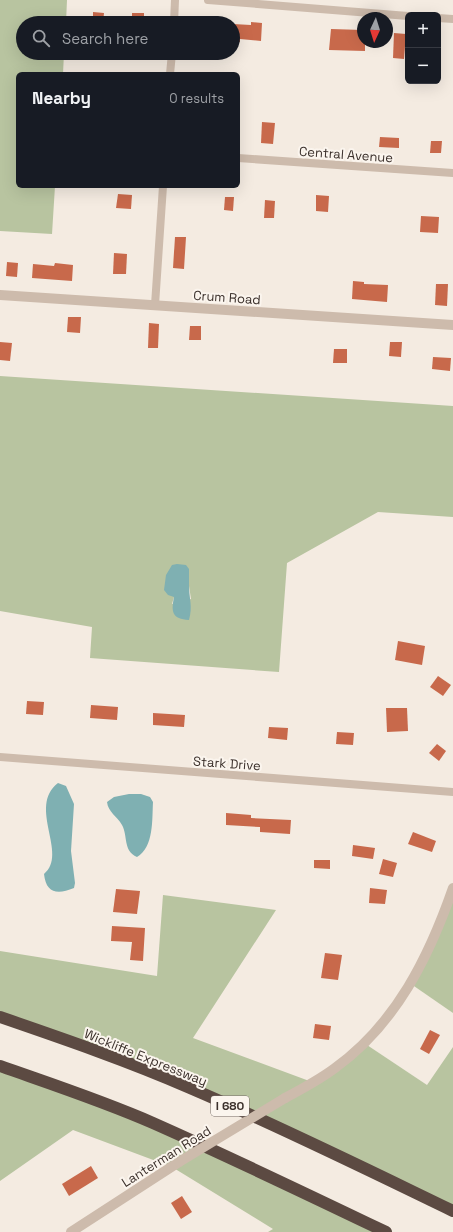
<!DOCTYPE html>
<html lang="en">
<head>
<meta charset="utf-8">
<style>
  body { margin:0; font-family:"Space Grotesk",sans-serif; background:#20242c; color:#f1f3f6 }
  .controls { position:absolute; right:12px; top:12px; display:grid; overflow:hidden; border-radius:6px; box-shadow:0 4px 16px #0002 }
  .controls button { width:36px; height:36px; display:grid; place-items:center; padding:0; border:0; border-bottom:1px solid #363941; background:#171b24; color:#f1f3f6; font:20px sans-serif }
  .compass { position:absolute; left:357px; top:12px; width:36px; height:36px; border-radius:50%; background:#171b24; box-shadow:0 4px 16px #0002; rotate:184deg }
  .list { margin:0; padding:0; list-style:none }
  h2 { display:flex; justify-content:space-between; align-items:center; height:52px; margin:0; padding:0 16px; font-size:17px }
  h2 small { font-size:13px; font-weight:400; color:#9ea1a6 }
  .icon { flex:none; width:22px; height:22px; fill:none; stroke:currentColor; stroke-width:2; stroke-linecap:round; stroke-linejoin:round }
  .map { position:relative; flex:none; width:453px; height:1232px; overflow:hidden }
  .search { position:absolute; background:#171b24; box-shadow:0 4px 16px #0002; left:16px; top:16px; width:224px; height:44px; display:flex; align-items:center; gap:10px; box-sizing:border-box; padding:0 14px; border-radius:22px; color:#9ea1a6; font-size:15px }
  .panel { position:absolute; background:#171b24; box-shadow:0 4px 16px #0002; left:16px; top:72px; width:224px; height:116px; border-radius:6px }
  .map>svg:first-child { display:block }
  .green { fill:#b8c4a0; fill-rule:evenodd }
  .water { fill:#7fb0b2 }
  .building { fill:#c8694b }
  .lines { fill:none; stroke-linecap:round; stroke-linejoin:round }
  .minor { stroke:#cdbbac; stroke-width:8 }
  .tertiary { stroke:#cdbbac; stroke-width:10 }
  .motorway { stroke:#5c4a42; stroke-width:12 }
  .tertiary-bridge { stroke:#cdbbac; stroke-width:10 }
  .labels { text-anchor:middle; stroke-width:4; stroke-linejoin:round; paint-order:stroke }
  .shield { fill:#fbf5ee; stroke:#756b66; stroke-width:1 }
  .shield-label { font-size:12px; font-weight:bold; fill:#3b302b }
  .street-label { font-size:13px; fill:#3b302b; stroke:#fbf5ee }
</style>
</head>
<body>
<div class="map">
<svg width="453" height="1232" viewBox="0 0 453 1232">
  <rect width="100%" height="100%" fill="#f4ebe1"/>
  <g class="green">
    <path d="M0,0H67L66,23H23V53H64L63,74H18V186H55L52,234L0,231Z"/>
    <path d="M0,376L453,406V517L378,512L287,563L279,672L90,658L92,627L0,611ZM189,569V586L191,599L172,604L174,597Z"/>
    <path d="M453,888V1013L411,984Z"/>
    <path d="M163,895L276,910L193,1038L312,1082L364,1043L427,1085L453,1047V1211L190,1088L0,1017V951L157,976Z"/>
    <path d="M0,1066L154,1123L386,1232H268L273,1229L172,1167L73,1130L0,1181Z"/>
  </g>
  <g class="water">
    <path d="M177,564L186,565L189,569C189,574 189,580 189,585C189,599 193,606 189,620C172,619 171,612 174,597L168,595L164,590L166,575L172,565Z"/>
    <path d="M58,783L66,786L74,804L71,851L75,883L74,888C57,895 46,893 44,874C69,854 27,807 58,783Z"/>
    <path d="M129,794H141L150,797L153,802C152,820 154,847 137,857C123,851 128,836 122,825C117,816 108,812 107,802L114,797Z"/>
  </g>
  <g class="building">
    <path d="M93,12L104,13L103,23H93Z"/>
    <rect x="132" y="13" width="12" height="10"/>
    <path d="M251,22L262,23L261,41L240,39V42L233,41V24L251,25Z"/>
    <path d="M331,29L363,30V42H365V51L329,50Z"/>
    <path d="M394,33L406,34L404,59L393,58Z"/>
    <path d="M262,122L275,123L273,144L261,143Z"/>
    <path d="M380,137L399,138V148L379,147Z"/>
    <path d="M431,141H442L441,153H430Z"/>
    <path d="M118,194L132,195L131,209L116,208Z"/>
    <path d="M316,195L329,196L328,212L316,211Z"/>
    <path d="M225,197H234L233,211L224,210Z"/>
    <path d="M265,200L275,201L274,218H264Z"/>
    <path d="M421,216L439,217L438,233L420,232Z"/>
    <path d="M175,237H186L184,269L173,268Z"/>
    <path d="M114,253L127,254L126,274H113Z"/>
    <path d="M7,262L18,263L17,277L6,276Z"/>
    <path d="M55,263L73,265L72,281L32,278L33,264L54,266Z"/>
    <path d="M353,281L364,282V284L388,285L387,302L352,299Z"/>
    <path d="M436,284H448L447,306L435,305Z"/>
    <path d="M68,317H81L80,333L67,332Z"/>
    <path d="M149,323L159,324L158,348H148Z"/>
    <path d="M190,326H201V340H189Z"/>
    <path d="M0,342L12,343L10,361L0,360Z"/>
    <path d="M390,342H402L401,357L389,356Z"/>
    <path d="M334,349H347V363H333Z"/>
    <path d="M433,357L451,358L450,371L432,369Z"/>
    <path d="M398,641L425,646L422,665L395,660Z"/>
    <path d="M438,676L451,685L443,696L430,687Z"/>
    <path d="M27,701L44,702L43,715L26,714Z"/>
    <path d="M91,705L118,707L117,720L90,718Z"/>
    <path d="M386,708H407L408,731L387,732Z"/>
    <path d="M153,713L185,715L184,727L153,725Z"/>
    <path d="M269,727L288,728L287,740L268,738Z"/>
    <path d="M337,732L354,733L353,745L336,744Z"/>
    <path d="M437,744L446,751L439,761L429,753Z"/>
    <path d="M226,813L251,815V818L291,820L290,834L260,832V827L226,825Z"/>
    <path d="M413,832L436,841L432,852L408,844Z"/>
    <path d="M353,845L375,848L373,859L352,856Z"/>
    <path d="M383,859L397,863L393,877L379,874Z"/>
    <path d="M314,860H330V869L314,868Z"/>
    <path d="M370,888L387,890L385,904L369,903Z"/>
    <path d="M116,889L140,891L137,914L113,912Z"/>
    <path d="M112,926L145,928L143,961L130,960L132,942L111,941Z"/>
    <path d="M325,953L342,955L338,980L321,978Z"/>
    <path d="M315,1024L331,1026L329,1040L313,1038Z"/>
    <path d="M430,1030L440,1035L429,1054L420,1049Z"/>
    <path d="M91,1166L98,1178L69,1196L62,1184Z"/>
    <path d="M182,1196L192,1212L181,1219L171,1203Z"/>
  </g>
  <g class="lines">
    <g class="minor">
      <path d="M208,0L408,16"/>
      <path d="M438,18L453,19"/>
      <path d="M174,23L175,0"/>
      <path d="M170,74L172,53"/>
      <path d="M238,158L453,173"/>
      <path d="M155,305L163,186"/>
      <path d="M0,757L453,792"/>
    </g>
    <g class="tertiary">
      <path d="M0,295L453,325"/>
      <path d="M285,1098C302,1089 319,1080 335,1068C396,1024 429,957 453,888"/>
      <path d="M71,1232L179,1162"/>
    </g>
    <g class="motorway">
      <path d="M0,1017C64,1039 128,1061 190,1088C279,1126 366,1169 453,1211"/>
      <path d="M0,1066C51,1084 103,1101 153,1123C232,1158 309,1195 386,1232"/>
    </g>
    <path class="tertiary-bridge" d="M179,1162L285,1098"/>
  </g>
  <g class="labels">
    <rect class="shield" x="211" y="1096" width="38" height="20" rx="3"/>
    <g class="shield-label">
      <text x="230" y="1110">I 680</text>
    </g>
    <g class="street-label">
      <text transform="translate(346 154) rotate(4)" y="5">Central Avenue</text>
      <text transform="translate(227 297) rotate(4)" y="5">Crum Road</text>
      <text transform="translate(227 763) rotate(4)" y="5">Stark Drive</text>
      <text transform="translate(146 1057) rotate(22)" y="5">Wickliffe Expressway</text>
      <text transform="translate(166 1156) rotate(-32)" y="5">Lanterman Road</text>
    </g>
  </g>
</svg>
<div class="controls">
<button>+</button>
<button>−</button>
</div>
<svg class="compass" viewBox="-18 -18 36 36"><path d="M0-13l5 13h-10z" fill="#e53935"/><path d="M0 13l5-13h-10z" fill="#9ea1a6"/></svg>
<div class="search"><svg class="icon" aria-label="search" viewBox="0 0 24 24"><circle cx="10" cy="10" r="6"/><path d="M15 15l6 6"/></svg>Search here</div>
<section class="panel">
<h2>Nearby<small>0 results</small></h2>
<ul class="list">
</ul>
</section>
</div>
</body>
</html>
